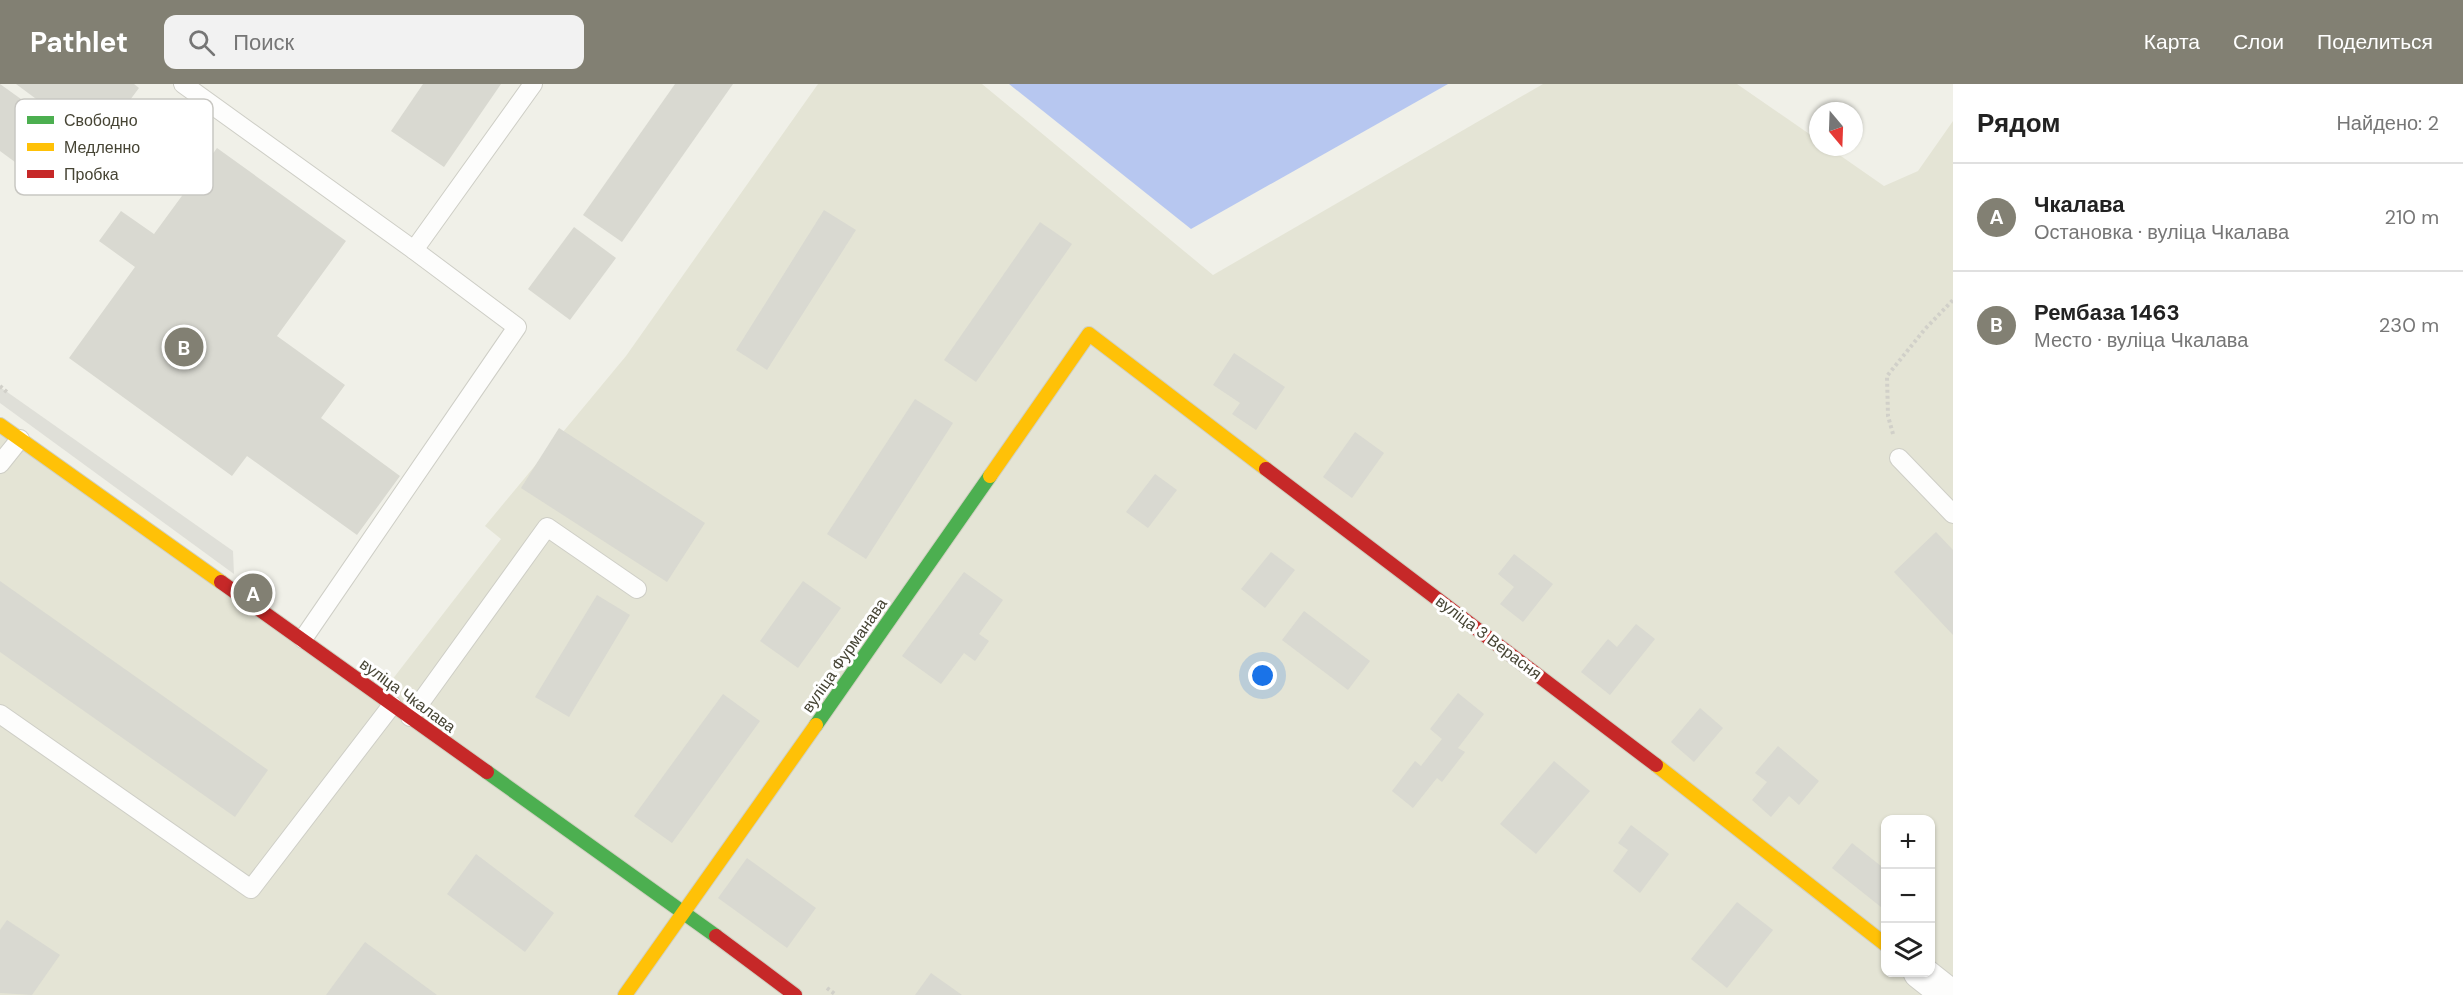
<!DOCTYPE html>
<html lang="ru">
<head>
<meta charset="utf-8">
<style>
  body { margin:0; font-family:"DM Sans",sans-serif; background:#f2f2f2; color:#222 }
  .controls { position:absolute; right:18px; bottom:18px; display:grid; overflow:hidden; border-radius:12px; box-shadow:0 2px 4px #0004 }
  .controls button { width:54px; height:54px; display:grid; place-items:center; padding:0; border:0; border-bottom:2px solid #e0e0e0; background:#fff; color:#222; font:30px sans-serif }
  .compass { position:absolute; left:1809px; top:18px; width:54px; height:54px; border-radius:50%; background:#fff; box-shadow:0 2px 4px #0004; rotate:161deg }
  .you { position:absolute; left:1263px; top:592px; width:21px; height:21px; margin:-15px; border:4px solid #fff; border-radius:50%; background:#1a73e8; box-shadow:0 0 0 9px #1a73e833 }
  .badge { display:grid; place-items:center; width:39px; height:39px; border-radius:50%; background:#828073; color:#fff; font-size:20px; font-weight:700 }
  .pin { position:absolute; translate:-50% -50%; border:3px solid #fff; box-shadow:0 2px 6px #0006 }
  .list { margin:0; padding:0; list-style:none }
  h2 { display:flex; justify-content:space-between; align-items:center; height:78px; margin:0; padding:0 24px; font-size:26px }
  h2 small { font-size:20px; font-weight:400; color:#767676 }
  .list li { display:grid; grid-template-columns:39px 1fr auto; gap:18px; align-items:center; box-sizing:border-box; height:108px; padding:0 24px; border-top:2px solid #e0e0e0 }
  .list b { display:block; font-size:22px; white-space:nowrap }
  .list p { margin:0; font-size:20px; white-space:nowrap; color:#767676 }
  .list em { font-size:20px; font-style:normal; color:#767676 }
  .icon { flex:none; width:33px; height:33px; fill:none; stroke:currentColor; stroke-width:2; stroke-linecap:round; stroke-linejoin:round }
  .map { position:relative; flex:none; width:1953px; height:911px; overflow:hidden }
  header { display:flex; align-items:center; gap:36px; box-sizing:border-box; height:84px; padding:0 30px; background:#828073; color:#fff }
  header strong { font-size:28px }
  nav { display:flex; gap:33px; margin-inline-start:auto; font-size:21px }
  .search { width:420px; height:54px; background:#f2f2f2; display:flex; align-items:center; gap:15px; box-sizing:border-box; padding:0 21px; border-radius:12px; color:#767676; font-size:22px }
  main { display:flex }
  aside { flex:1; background:#fff }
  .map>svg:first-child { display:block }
  .residential { fill:#e4e4d5; fill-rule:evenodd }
  .parking { fill:#dfdfd8 }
  .water { fill:#b7c7f0 }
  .building { fill:#d9d9d1 }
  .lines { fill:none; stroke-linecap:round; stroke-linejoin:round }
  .lane-casing { stroke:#cecec6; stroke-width:20 }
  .street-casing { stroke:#cecec6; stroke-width:35 }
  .fast-casing { stroke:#d0d0c1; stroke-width:16 }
  .slow-casing { stroke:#d0d0c1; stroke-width:16 }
  .jam-casing { stroke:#d0d0c1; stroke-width:16 }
  .path { stroke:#d1d0c9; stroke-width:4; stroke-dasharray:3 3; stroke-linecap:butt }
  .lane { stroke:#fdfdfc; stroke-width:18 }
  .street { stroke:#fdfdfc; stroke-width:33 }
  .fast { stroke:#4caf50; stroke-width:14 }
  .slow { stroke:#ffc107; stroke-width:14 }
  .jam { stroke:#c62828; stroke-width:14 }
  .labels { text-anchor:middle; stroke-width:6; stroke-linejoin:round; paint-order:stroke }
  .street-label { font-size:16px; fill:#464434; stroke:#fff }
  .key { fill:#fff; stroke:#c8c7c2; stroke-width:1.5 }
  .key-label { font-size:16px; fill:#464434 }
</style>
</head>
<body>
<header>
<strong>Pathlet</strong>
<div class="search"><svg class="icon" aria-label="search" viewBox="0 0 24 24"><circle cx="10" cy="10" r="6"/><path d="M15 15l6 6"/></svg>Поиск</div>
<nav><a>Карта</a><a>Слои</a><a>Поделиться</a></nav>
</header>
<main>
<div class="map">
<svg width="1953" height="911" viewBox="0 0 1953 911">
  <rect width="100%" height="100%" fill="#f0f0e8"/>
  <path class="residential" d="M818,0H982L1213,191L1543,0H1737L1818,56V63H1828L1884,102L1918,87L1953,37V911H0V341L378,614L501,455L485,442L626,272ZM1886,736H1930V888H1886Z"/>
  <path class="parking" d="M0,303L233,467L234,490L0,319Z"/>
  <path class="water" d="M1009,0H1448L1191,145Z"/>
  <g class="building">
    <path d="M0,0L67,48L34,92L0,67Z"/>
    <path d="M16,0H134L139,4L97,60Z"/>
    <path d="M423,0H501L444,83L391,47Z"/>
    <path d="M675,0H733L622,158L583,131Z"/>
    <path d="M217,64L346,157L277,252L345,301L321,334L400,392L357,451L247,372L232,392L69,274L135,183L99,157L121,127L154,150Z"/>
    <path d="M824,126L856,146L767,286L736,266Z"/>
    <path d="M1040,138L1072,160L976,298L944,276Z"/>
    <path d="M574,143L616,174L570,236L528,205Z"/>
    <path d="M1234,269L1285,303L1256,346L1232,330L1240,319L1213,301Z"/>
    <path d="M915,315L953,339L866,475L827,450Z"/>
    <path d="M559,344L705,439L667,498L521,404Z"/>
    <path d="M1355,348L1384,369L1352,414L1323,393Z"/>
    <path d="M1155,390L1177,406L1148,444L1126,428Z"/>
    <path d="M1936,448L1953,466V551L1894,488Z"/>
    <path d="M1271,468L1295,486L1265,524L1241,505Z"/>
    <path d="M1514,470L1553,500L1523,538L1500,520L1514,503L1498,490Z"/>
    <path d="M964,488L1003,516L979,550L989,557L975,577L964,569L941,600L902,572Z"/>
    <path d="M0,497L268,686L235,733L0,568Z"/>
    <path d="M803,497L841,524L798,584L760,557Z"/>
    <path d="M597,511L630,531L569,633L535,613Z"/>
    <path d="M1304,527L1370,577L1348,606L1282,556Z"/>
    <path d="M1636,540L1655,555L1610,611L1581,588L1608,555L1617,563Z"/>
    <path d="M1458,609L1484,630L1458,664L1465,668L1442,698L1437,694L1413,724L1392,707L1415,677L1421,682L1442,655L1430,645Z"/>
    <path d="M723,610L760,637L672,759L634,732Z"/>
    <path d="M1700,624L1723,644L1694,678L1671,658Z"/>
    <path d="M1778,662L1819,697L1799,721L1789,712L1771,733L1752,716L1767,698L1755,689Z"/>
    <path d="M1554,677L1590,707L1536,770L1500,740Z"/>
    <path d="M1631,741L1669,770L1640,809L1613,787L1628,766L1618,759Z"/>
    <path d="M1852,759L1886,786V827L1832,784Z"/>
    <path d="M476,770L554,829L525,868L447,810Z"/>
    <path d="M747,774L816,824L787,864L718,814Z"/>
    <path d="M1737,818L1773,846L1727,904L1691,875Z"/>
    <path d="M7,836L60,871L32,911L0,909V846Z"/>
    <path d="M365,858L437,911H326Z"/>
    <path d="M931,889L962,911H915Z"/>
  </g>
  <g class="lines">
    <defs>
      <g id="lane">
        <path d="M183,0L414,166L533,0"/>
        <path d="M1899,374L1953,430"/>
        <path d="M0,380L20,355"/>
        <path d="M303,555L517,243L414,166"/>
        <path d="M0,630L251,805L392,621"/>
        <path d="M410,633L547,443L637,505"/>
      </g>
      <path id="street" d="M1920,888L1949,911"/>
      <g id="fast">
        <path d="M816,641L990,392"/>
        <path d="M487,688L716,852"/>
      </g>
      <g id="slow">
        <path d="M0,341L221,498"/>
        <path d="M990,392L1089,250L1266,385"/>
        <path d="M1656,681L1886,861"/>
        <path d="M625,911L816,641"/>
      </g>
      <g id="jam">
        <path d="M1266,385L1656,681"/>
        <path d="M221,498L487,688"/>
        <path d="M716,852L795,911"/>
      </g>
    </defs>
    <use href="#lane" class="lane-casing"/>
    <use href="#street" class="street-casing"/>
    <use href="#fast" class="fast-casing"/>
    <use href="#slow" class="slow-casing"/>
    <use href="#jam" class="jam-casing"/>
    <g class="path">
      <path d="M0,302L8,309"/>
      <path d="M1893,350L1888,332L1887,292L1925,245L1953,216"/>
      <path d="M827,904L836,911"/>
    </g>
    <use href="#lane" class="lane"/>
    <use href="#street" class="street"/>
    <use href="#fast" class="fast"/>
    <use href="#slow" class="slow"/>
    <use href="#jam" class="jam"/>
  </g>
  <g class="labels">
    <g class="street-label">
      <text transform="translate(1489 553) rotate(37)" y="6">вуліца 3 Верасня</text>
      <text transform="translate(844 571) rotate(-55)" y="6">вуліца Фурманава</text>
      <text transform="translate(408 611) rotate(36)" y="6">вуліца Чкалава</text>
    </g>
  </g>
  <rect x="15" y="15" width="198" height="96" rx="9" class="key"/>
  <rect x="27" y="32" width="27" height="8" fill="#4caf50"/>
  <rect x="27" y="59" width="27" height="8" fill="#ffc107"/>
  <rect x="27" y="86" width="27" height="8" fill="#c62828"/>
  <g class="key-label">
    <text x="64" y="42">Свободно</text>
    <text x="64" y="69">Медленно</text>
    <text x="64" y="96">Пробка</text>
  </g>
</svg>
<div class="controls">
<button>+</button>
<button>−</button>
<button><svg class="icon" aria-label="layers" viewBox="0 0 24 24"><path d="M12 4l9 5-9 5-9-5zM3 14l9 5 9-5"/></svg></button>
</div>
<svg class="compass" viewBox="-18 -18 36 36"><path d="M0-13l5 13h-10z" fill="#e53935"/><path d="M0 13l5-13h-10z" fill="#767676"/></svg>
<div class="you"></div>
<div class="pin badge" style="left:253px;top:509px">A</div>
<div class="pin badge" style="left:184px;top:263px">B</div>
</div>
<aside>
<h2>Рядом<small>Найдено: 2</small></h2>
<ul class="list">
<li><span class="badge">A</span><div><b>Чкалава</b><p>Остановка · вуліца Чкалава</p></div><em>210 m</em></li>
<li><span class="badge">B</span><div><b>Рембаза 1463</b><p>Место · вуліца Чкалава</p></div><em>230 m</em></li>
</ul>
</aside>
</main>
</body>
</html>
